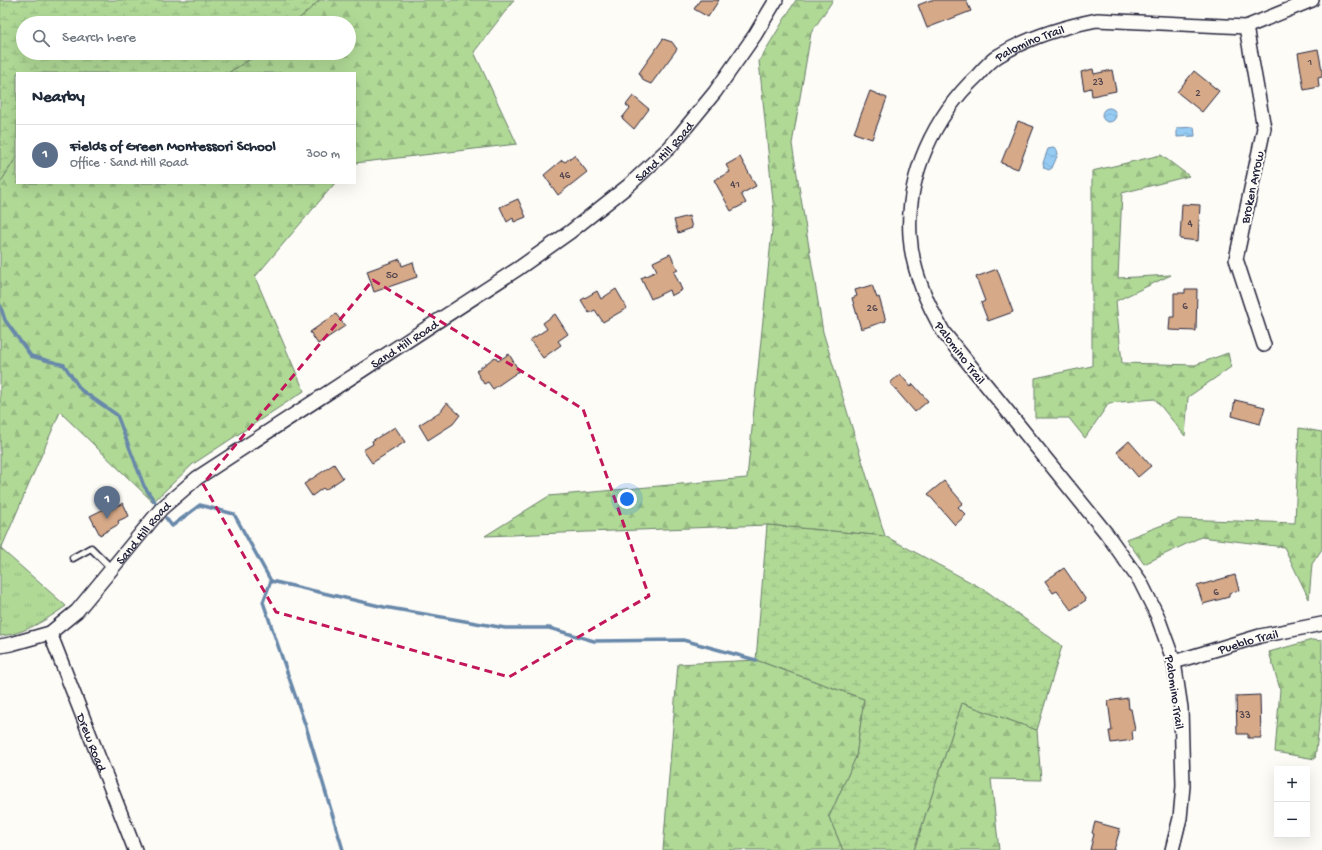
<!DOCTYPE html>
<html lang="en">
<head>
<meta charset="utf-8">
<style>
  body { margin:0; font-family:"Gochi Hand",sans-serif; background:#f6f6f7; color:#1f2937 }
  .controls { position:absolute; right:12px; bottom:12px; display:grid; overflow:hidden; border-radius:0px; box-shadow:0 4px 16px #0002 }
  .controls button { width:36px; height:36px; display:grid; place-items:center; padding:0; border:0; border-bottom:1px solid #e0e1e3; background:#fff; color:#1f2937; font:20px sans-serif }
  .you { position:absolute; left:627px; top:499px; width:14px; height:14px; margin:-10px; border:3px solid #fff; border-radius:50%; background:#1a73e8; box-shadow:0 0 0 6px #1a73e833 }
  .badge { display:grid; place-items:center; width:26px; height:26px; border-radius:50%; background:#0f766e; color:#fff; font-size:13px; font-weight:700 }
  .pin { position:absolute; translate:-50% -33px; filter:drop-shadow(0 1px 2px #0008) }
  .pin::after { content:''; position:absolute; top:21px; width:14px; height:12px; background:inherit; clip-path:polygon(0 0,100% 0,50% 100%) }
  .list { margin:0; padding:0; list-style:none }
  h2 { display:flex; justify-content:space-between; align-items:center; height:52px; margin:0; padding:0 16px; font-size:17px }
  h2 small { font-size:13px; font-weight:400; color:#747a83 }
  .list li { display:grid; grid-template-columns:26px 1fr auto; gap:12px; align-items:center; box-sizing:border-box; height:60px; padding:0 16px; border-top:1px solid #e0e1e3 }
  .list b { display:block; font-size:15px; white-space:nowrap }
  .list p { margin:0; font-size:13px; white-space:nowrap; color:#747a83 }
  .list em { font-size:13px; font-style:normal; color:#747a83 }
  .icon { flex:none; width:22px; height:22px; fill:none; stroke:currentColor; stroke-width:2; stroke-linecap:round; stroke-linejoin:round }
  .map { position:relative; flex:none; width:1322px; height:850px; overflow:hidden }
  .search { position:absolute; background:#fff; box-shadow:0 4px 16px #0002; left:16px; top:16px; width:340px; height:44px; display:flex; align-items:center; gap:10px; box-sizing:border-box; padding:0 14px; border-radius:22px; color:#747a83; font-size:15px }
  .panel { position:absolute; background:#fff; box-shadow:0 4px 16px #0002; left:16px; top:72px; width:340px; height:112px; border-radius:0px }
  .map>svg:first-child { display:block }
  .grass { fill:url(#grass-tufts); stroke:#697e68 }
  .forest { fill:url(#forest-firs); stroke:#697e68 }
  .wetland { fill:url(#wetland-marsh); stroke:#697e68 }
  .water { fill:url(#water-waves); stroke:#6888aa }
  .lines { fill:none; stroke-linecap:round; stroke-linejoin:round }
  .stream { stroke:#6888aa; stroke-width:3.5 }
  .building { fill:#d6a988; stroke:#22223b }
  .service-casing { stroke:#22223b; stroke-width:9 }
  .minor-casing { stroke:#22223b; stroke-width:16 }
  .service { stroke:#fdfcf7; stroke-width:6 }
  .minor { stroke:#fdfcf7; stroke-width:13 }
  .marked { fill:none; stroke:#c2185b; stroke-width:3; stroke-dasharray:8 5; stroke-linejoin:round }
  .labels { text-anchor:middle; stroke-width:4; stroke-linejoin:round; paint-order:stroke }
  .number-label { font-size:11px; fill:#4f444e }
  .street-label { font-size:13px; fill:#22223b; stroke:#fdfcf7 }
</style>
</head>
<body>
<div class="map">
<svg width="1322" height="850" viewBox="0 0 1322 850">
  <defs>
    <pattern id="grass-tufts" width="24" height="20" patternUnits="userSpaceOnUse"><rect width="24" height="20" fill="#b0d996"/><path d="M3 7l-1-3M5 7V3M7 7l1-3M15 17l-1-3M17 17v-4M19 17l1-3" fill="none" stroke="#97ba82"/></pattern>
    <pattern id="forest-firs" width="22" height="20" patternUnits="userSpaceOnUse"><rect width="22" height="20" fill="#b0d996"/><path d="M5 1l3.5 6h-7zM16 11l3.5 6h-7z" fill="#97ba82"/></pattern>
    <pattern id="wetland-marsh" width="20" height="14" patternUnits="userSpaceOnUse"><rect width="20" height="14" fill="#b0d996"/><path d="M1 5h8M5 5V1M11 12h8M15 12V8" fill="none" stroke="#97ba82"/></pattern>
    <pattern id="water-waves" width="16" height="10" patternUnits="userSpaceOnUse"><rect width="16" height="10" fill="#96ccf4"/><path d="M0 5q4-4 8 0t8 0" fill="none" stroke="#81afd2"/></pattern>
  </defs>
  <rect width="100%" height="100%" fill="#fdfcf7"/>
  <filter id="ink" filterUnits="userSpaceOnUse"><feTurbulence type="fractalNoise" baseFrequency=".025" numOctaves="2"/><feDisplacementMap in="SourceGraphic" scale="8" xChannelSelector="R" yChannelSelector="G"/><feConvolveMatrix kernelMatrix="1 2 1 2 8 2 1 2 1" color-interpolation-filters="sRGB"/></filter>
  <g filter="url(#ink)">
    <path class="grass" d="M0,549H1L66,606C46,620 24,634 0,636Z"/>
    <g class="forest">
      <path d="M319,0H514L474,52L517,144L355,163V73H228L260,53H349V23H294Z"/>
      <path d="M796,0H833L811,33L792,144L823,332L885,536L767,525L485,536L549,496L747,478L774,211L759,61Z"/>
      <path d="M1161,155L1189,176L1122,193L1118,278L1171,275L1116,301L1122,363L1195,365L1228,353L1231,367L1188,397L1185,436L1155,399L1109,403L1085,438L1069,418H1035V378L1092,366V171Z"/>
      <path d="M17,156V183H335L255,277L304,391L193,464L153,502L60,412L1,549H0V183Z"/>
      <path d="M1299,428L1322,432V549L1312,564L1309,599L1284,547L1201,537L1144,564L1126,539L1178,519L1295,523Z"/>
      <path d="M1312,640L1322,641V699L1315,759L1275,752L1280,689L1269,652Z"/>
      <path d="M756,660L864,699L856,757L829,817L843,850H663L678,664Z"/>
      <path d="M962,703L1037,730L1041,780L991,779L999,850H914Z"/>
    </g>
    <g class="wetland">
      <path d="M0,0H319V1L294,23H23V53H260L228,73H17V156L0,183Z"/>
      <path d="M767,525L885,536L985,590L1062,646L1037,730L962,703L914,850H843L829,817L856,757L864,699L756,660Z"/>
    </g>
    <g class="water">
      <circle cx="1109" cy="115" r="7"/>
      <path d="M1194,127L1195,136L1177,137V128Z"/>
      <path d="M1053,148L1057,150L1058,154L1052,168L1049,170L1044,168L1043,163L1048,149Z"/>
    </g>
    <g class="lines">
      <g class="stream">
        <path d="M0,305L5,320L31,356L64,365L81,390L117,415L144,486L155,502"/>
        <path d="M166,518L172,526L200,505L234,514L271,581L384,607L505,628H549L594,641L683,640L756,660"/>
        <path d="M271,581L263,602L307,730L343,850"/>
      </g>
    </g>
    <g class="building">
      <path d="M700,0H719L708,17L694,9Z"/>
      <path d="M931,0H966L971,11L927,28L918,5Z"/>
      <path d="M663,39L672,42L677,49L651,84L644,81L639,73Z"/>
      <path d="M1318,49L1322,70V77L1318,78L1319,87L1304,90L1298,53Z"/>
      <path d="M1093,69L1094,74L1112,70L1116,91L1092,96L1091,88L1084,90L1081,72Z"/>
      <path d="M1194,71L1219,91L1202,112L1177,92Z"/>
      <path d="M870,91L887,98L872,139L854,133Z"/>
      <path d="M633,96L649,109L634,129L622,118L630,108L626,105Z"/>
      <path d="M1018,121L1034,127L1018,169L1001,163Z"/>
      <path d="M574,155L587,172L558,195L544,175L562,160L565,162Z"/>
      <path d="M740,157L756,186L741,194L746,203L731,211L714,180L730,172L726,165Z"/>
      <path d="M518,199L526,217L514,222L513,218L507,222L500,207Z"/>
      <path d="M1182,204L1200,205L1198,241L1180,239Z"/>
      <path d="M689,216L692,228L678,233L674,220Z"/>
      <path d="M670,254L678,270L674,272L682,290L671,296L669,290L651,299L641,278L657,271L653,262Z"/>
      <path d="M400,259L402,266L413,262L417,277L374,292L367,271Z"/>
      <path d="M997,269L1013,312L988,321L981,303L985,301L976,277Z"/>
      <path d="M872,285L877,298L879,297L886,321L861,329L852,298L857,296L855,290Z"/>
      <path d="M616,289L627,308L603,322L595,310L589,313L581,300L597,291L601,299Z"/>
      <path d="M1185,289H1197L1196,331L1169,330L1170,317H1174V293H1185Z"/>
      <path d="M336,314L345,326L318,344L310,332Z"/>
      <path d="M555,314L568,334L558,341L561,345L543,358L530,340L547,329L543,323Z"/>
      <path d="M509,354L519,371L493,389L488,382L484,384L476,371L495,357L498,361Z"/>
      <path d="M900,374L911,387L913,384L928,401L915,412L890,383Z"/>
      <path d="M1235,400L1265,407L1260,424L1232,416Z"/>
      <path d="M447,403L460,415L453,424L428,440L419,425L441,411Z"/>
      <path d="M395,427L405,442L372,463L363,450L373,444L372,441Z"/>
      <path d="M1129,441L1151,466L1138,477L1117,452Z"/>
      <path d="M334,464L343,478L325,490L323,488L312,496L304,484Z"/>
      <path d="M944,481L963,503L958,507L966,515L955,525L928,494Z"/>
      <path d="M123,503L129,516L118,521L119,524L100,535L90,516L110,506L112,509Z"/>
      <path d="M1064,568L1086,600L1071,610L1057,591L1053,593L1045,581Z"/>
      <path d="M1235,575L1239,590L1229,593V597L1203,604L1197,586Z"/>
      <path d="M1260,695L1261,738H1248V734H1237L1236,696Z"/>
      <path d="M1128,698L1129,709H1131L1135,730L1132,731L1133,740L1111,743L1109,731H1112L1108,701Z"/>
      <path d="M1095,822L1120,829L1114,850H1090L1094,834L1092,833Z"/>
    </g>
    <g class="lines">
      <defs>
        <path id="service" d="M73,558L91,548L112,569"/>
        <g id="minor">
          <path d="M1246,27L1264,128L1236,259L1264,345"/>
          <path id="s1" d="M50,633L135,850"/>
          <path id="s2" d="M0,646L11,644L50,633L77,611L161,509L197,478L519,268L570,232L628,186L670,147L715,92L755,35L776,0"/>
          <path id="s3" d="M1174,662L1260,636L1322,624"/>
          <path id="s4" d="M1172,850L1180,818L1183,786L1181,708L1174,662L1157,615L1140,581L1106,533L944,333C927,304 912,270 910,236C906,176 934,116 978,75C984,68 990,61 998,56C1028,37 1062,27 1097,20L1246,27L1312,0"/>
        </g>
      </defs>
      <use href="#service" class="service-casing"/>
      <use href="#minor" class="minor-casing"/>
      <use href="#service" class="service"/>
      <use href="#minor" class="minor"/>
    </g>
  </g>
  <path class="marked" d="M373,280L583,409L649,596L509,677L276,612L203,484Z"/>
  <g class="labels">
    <g class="number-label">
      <text x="1310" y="65">1</text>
      <text x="1098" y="85">23</text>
      <text x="1198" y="96">2</text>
      <text x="565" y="178">46</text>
      <text x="735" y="187">41</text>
      <text x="1190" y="226">4</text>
      <text x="392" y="278">50</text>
      <text x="1185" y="309">6</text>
      <text x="872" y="311">26</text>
      <text x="1216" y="595">6</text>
      <text x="1245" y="718">33</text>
    </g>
    <g class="street-label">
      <text dy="5" stroke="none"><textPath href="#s4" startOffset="940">Palomino Trail</textPath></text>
      <text dy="5" stroke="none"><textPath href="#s2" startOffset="837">Sand Hill Road</textPath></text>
      <text transform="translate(1251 187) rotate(-78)" y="5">Broken Arrow</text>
      <text dy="5" stroke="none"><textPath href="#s2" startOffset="513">Sand Hill Road</textPath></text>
      <text transform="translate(961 352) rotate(53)" y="5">Palomino Trail</text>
      <text dy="5" stroke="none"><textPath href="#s2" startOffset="189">Sand Hill Road</textPath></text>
      <text dy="5" stroke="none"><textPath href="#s3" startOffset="77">Pueblo Trail</textPath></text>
      <text transform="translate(1176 692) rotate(82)" y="5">Palomino Trail</text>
      <text dy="5" stroke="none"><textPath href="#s1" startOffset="117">Drew Road</textPath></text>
    </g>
  </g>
</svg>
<div class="controls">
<button>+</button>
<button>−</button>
</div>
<div class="you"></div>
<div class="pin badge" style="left:107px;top:519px;background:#5c6f8a">1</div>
<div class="search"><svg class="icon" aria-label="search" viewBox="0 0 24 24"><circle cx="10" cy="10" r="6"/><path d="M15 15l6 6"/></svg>Search here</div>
<section class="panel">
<h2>Nearby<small></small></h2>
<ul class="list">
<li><span class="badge" style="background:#5c6f8a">1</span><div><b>Fields of Green Montessori School</b><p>Office · Sand Hill Road</p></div><em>300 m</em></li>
</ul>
</section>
</div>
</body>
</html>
